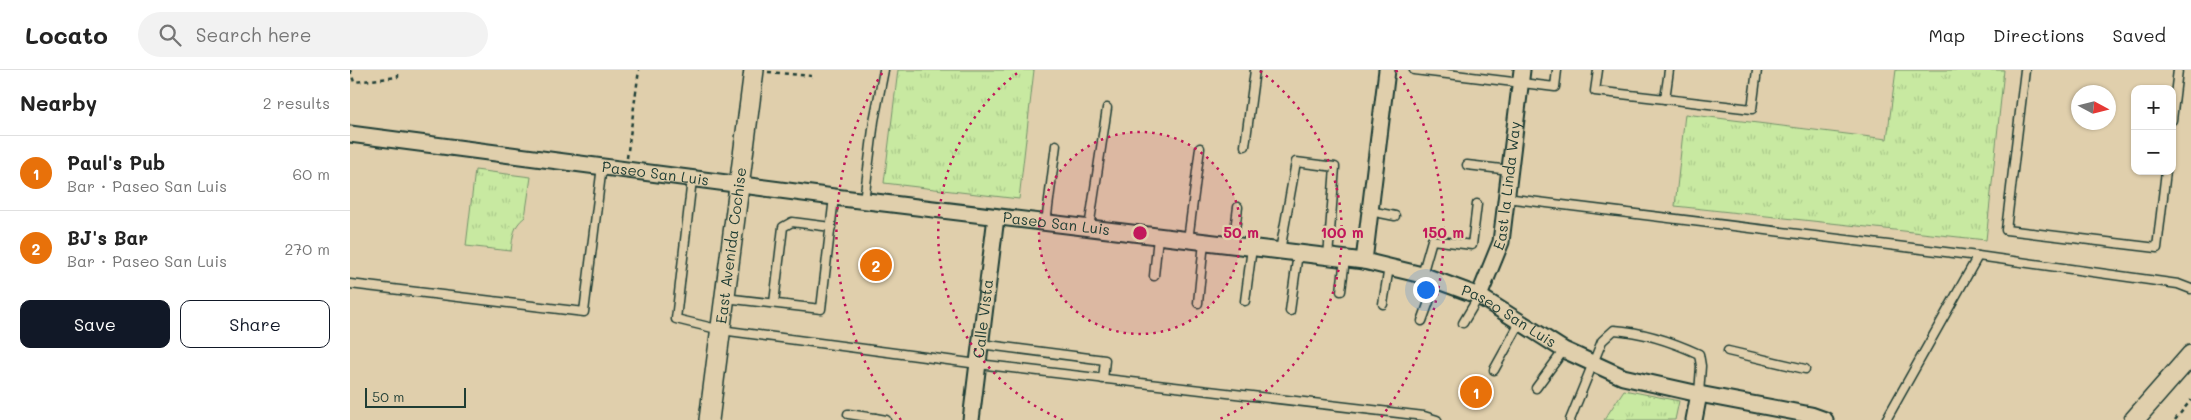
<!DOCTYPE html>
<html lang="en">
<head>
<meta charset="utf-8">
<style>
  body { margin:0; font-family:Mali,sans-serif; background:#f2f2f2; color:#222 }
  .controls { position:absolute; right:15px; top:15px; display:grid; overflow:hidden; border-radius:10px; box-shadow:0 1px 4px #0004 }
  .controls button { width:45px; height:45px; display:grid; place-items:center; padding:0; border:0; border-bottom:1px solid #e0e0e0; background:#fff; color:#222; font:25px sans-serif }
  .compass { position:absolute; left:1721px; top:15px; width:45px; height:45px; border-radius:50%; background:#fff; box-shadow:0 1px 4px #0004; rotate:97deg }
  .scale { position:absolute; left:15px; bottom:12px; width:101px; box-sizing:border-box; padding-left:5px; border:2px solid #1f3d34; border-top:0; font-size:14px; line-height:18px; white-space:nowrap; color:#1f3d34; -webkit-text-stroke:4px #e0cfac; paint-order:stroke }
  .you { position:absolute; left:1075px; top:219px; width:18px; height:18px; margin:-12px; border:4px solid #fff; border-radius:50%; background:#1a73e8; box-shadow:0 0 0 8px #1a73e833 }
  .badge { display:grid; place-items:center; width:32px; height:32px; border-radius:50%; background:#111827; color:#fff; font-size:16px; font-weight:700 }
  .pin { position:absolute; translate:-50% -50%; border:2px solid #fff; box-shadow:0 1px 5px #0006 }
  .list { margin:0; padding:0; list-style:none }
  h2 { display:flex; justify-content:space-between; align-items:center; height:65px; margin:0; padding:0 20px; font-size:21px }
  h2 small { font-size:16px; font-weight:400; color:#767676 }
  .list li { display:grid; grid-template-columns:32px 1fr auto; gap:15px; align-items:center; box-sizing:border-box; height:75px; padding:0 20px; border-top:1px solid #e0e0e0 }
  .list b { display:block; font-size:19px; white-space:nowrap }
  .list p { margin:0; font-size:16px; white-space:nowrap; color:#767676 }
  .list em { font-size:16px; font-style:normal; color:#767676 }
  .actions { display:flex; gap:10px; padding:15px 20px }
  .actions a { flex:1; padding:11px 0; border:1px solid #111827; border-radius:10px; text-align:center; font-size:18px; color:#111827 }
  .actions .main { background:#111827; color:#fff }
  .icon { flex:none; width:28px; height:28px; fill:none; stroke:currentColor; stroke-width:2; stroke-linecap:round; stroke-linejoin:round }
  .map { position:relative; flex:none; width:1841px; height:350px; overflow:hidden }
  header { display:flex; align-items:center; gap:30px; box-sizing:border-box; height:70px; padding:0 25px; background:#fff; border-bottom:1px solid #e0e0e0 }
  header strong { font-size:24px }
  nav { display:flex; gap:28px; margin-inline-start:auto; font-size:18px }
  .search { width:350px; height:45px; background:#f2f2f2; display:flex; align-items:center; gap:12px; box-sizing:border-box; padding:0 18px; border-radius:28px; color:#767676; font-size:19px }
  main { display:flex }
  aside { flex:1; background:#fff }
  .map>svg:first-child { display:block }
  .grass { fill:url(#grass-tufts); stroke:#74936a }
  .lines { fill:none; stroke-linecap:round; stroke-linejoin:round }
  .service-casing { stroke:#1f3d34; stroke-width:11 }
  .minor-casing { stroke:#1f3d34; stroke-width:19 }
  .tertiary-casing { stroke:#1f3d34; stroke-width:22 }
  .path { stroke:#1f3d34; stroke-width:2.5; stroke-dasharray:4 4; stroke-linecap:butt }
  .service { stroke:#e0cfac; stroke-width:8 }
  .minor { stroke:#e0cfac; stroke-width:15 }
  .tertiary { stroke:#e0cfac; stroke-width:19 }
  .ring { fill:none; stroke:#c2185b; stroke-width:2.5; stroke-dasharray:2.5 5 }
  .labels { text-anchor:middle; stroke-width:4.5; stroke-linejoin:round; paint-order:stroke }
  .street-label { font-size:15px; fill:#1f3d34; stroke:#e0cfac }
  .centre { fill:#c2185b; stroke:#e0cfac; stroke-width:2.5 }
  .ring-label { font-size:15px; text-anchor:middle; font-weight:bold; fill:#c2185b; stroke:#e0cfac; stroke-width:4.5; stroke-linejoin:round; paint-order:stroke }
</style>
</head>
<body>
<header>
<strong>Locato</strong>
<div class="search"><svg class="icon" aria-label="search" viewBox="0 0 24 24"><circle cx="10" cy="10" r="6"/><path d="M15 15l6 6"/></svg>Search here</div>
<nav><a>Map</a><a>Directions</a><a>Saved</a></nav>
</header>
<main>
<aside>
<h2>Nearby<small>2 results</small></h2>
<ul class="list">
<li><span class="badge" style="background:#e8710a">1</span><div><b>Paul's Pub</b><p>Bar · Paseo San Luis</p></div><em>60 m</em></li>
<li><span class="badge" style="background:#e8710a">2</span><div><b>BJ's Bar</b><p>Bar · Paseo San Luis</p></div><em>270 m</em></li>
</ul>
<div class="actions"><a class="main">Save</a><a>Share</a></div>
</aside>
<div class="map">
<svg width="1841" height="350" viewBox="0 0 1841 350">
  <defs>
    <pattern id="grass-tufts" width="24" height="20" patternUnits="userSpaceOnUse" patternTransform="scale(1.25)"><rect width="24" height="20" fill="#c8e9a1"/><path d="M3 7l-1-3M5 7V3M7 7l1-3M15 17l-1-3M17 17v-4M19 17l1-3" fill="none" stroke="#abc98b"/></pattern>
  </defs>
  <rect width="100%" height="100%" fill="#e0cfac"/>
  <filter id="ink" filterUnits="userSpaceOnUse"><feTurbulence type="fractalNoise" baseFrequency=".02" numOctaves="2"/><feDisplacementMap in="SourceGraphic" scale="10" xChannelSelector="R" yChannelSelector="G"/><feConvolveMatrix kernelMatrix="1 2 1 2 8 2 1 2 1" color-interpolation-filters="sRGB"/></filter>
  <g filter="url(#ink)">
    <g class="grass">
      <path d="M548,0H684L669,129L534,113Z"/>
      <path d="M1546,0H1654L1636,170L1325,136L1335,44L1537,69Z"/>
      <path d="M125,100L181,107L175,147C163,156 163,166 161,181L116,176Z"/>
      <path d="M1274,320L1329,331L1325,350H1254Z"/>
    </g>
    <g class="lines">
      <defs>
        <g id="service">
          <path d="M1064,0L1205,17L1207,0"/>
          <path d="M1248,0L1245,21L1315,29L1319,0"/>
          <path d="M1675,0L1656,160L1807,178L1816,101"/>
          <path d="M1315,29L1402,39L1407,0"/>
          <path d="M1822,50L1828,0"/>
          <path d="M895,76L905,0"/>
          <path d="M1117,95L1160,100"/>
          <path d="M342,109L326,249L371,260L628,294L1074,346L1087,350"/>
          <path d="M1156,128L1628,186L1828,214L1841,219"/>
          <path d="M514,131L524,51L534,0"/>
          <path d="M1020,141L1045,146"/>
          <path d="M696,153L706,75"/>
          <path d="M739,158L757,38"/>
          <path d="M838,170L850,78"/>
          <path d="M883,175L888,137"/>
          <path d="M930,181L946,92L985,97L978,187"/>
          <path d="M1072,205L1082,170L1122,175L1127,134"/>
          <path d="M804,206L808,167"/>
          <path d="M0,214L234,242L252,96"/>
          <path d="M991,221L995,189"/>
          <path d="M375,228L471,239L484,127"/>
          <path d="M895,231L902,178"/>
          <path d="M424,233L433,157L442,152L481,157"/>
          <path d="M848,233L854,172"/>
          <path d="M1033,234L1039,197"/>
          <path d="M940,241L948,183"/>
          <path d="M1072,251L1087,210"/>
          <path d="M1113,253L1129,226"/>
          <path d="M630,274L755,290L753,309"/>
          <path d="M1378,281L1455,299"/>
          <path d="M1144,300L1170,253"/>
          <path d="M1186,318L1214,280"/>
          <path d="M498,344L525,348L524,350"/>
          <path d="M525,348L536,350"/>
          <path d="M1220,350L1252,271L1264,260C1293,262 1323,272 1349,284L1351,296L1349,324"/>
          <path d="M1536,350L1628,186"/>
        </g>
        <g id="minor">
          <path id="s1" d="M0,64L484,127L1014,191L1072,205L1129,226L1214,280L1273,307L1349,324L1461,345L1475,350"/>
          <path d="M1014,191L1037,0"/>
          <path id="s2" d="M1129,226L1151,172L1172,0"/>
          <path id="s3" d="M621,350L646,147"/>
          <path d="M1344,350L1349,324"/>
        </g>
        <g id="tertiary">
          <path id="s4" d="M359,350L404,0"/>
          <path d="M1784,350L1841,285"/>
        </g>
      </defs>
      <use href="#service" class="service-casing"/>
      <use href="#minor" class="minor-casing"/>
      <use href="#tertiary" class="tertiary-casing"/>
      <g class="path">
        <path d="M0,0L4,12L48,7V0"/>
        <path d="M418,2L462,6"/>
        <path d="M277,88L289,0"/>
        <path d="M1825,350L1841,330"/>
      </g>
      <use href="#service" class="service"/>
      <use href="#minor" class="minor"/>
      <use href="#tertiary" class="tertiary"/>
    </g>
  </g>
  <circle cx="790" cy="163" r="101" fill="#c2185b" fill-opacity=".12"/>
  <g class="ring">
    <circle cx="790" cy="163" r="101"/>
    <path d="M713 350A202 202 0 0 1 670 1M910 1A202 202 0 0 1 867 350"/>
    <path d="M551 350A303 303 0 0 1 534 0M1046 0A303 303 0 0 1 1029 350"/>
  </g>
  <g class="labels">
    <g class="street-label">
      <text dy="5" stroke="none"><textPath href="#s1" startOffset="308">Paseo San Luis</textPath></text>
      <text dy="5" stroke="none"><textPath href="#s2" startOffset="115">East la Linda Way</textPath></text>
      <text dy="5" stroke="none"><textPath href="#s1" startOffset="712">Paseo San Luis</textPath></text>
      <text dy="5" stroke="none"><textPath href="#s4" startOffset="176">East Avenida Cochise</textPath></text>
      <text dy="5" stroke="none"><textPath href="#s1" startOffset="1178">Paseo San Luis</textPath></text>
      <text dy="5" stroke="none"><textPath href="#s3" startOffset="102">Calle Vista</textPath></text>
    </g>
  </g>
  <circle cx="790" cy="163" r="8" class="centre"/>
  <g class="ring-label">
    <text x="891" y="168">50 m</text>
    <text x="992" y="168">100 m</text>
    <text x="1093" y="168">150 m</text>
  </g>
</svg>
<div class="controls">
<button>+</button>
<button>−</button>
</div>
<svg class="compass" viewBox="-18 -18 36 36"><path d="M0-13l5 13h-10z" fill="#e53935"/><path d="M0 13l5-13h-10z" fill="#767676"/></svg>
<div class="scale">50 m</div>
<div class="you"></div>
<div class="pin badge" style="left:1126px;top:322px;background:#e8710a">1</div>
<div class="pin badge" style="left:526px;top:195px;background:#e8710a">2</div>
</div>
</main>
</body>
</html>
